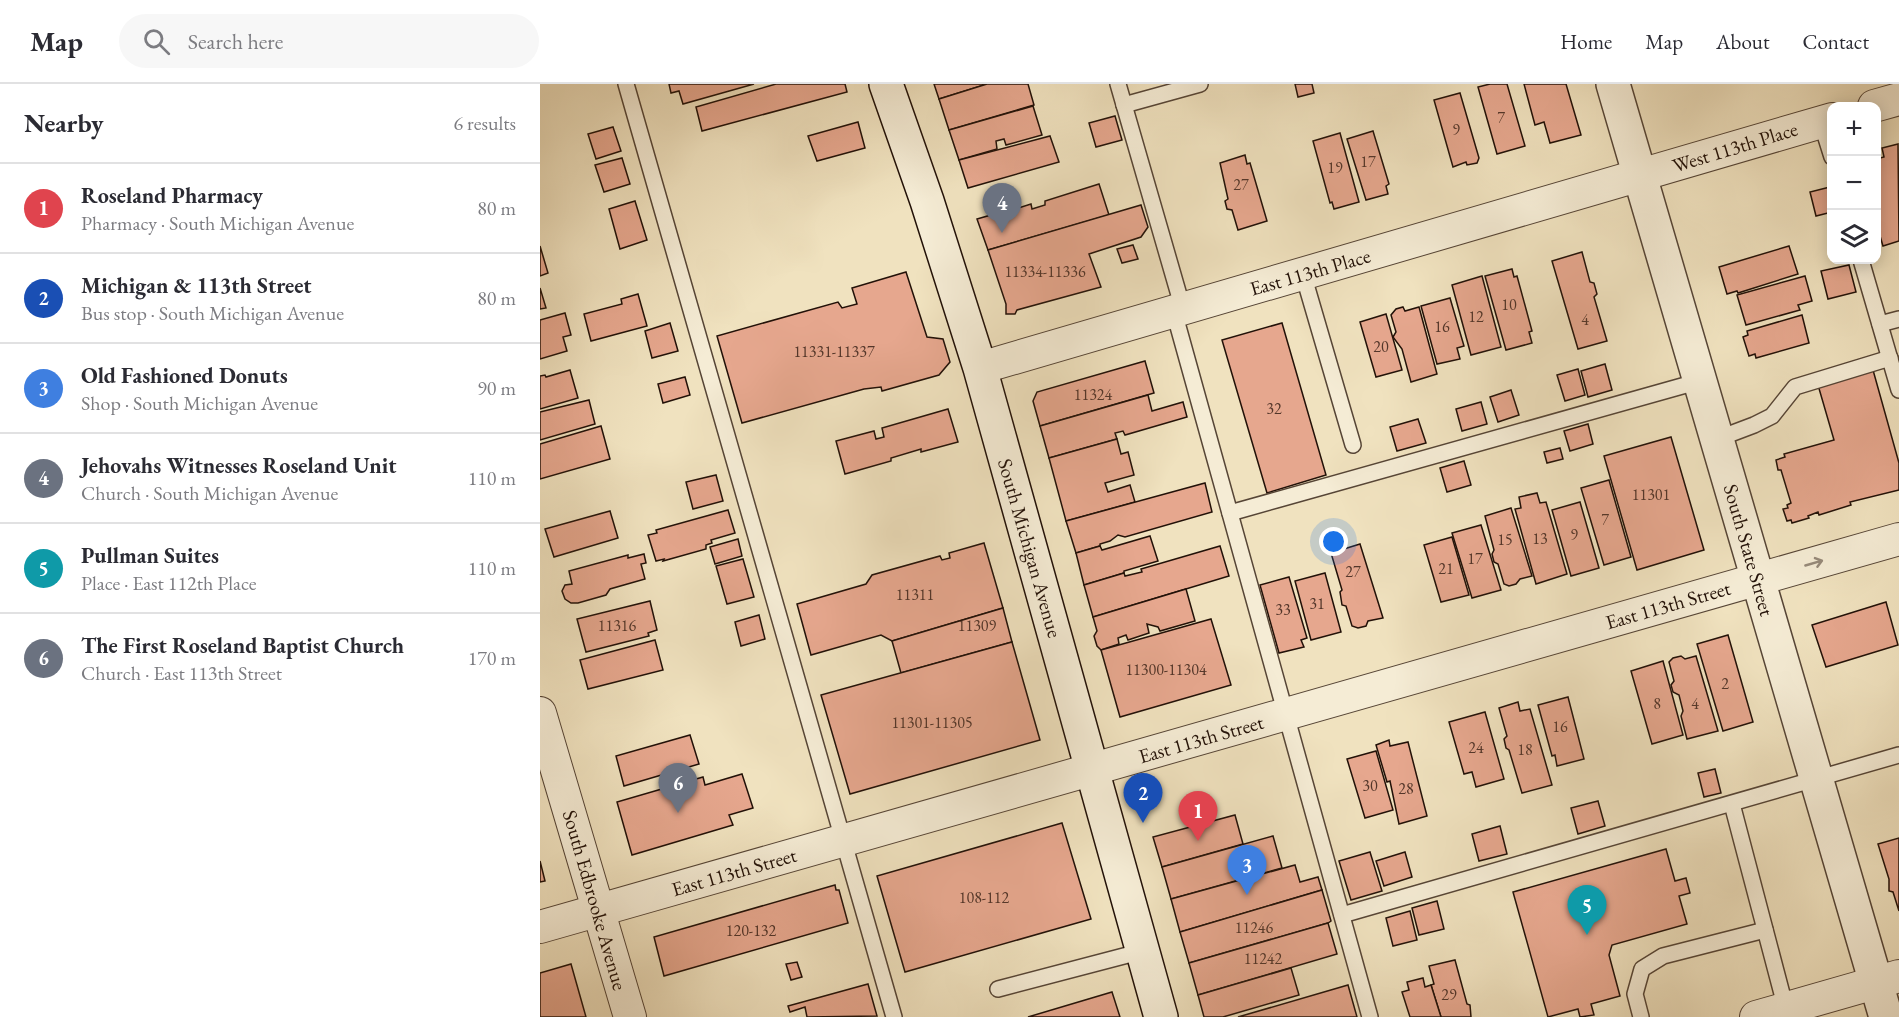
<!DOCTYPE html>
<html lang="en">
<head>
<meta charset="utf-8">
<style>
  body { margin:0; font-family:"EB Garamond",serif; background:#f7f7f7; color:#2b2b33 }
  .controls { position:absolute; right:18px; top:18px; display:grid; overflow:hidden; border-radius:12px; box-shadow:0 3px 15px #0003 }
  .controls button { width:54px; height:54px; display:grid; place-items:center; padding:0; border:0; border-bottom:2px solid #e1e1e2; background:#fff; color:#2b2b33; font:30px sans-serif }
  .you { position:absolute; left:794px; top:458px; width:21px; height:21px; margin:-15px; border:4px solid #fff; border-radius:50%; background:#1a73e8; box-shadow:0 0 0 9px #1a73e833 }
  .badge { display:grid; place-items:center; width:39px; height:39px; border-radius:50%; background:#ea580c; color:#fff; font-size:20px; font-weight:700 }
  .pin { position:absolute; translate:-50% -50px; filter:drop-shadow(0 2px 3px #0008) }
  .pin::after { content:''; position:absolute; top:32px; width:21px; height:18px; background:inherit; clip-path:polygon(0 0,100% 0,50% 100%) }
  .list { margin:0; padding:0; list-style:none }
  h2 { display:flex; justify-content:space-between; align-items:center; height:78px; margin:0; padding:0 24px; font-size:26px }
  h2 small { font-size:20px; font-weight:400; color:#7c7c81 }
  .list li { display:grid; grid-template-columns:39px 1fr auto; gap:18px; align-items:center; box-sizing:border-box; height:90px; padding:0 24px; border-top:2px solid #e1e1e2 }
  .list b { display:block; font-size:22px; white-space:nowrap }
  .list p { margin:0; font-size:20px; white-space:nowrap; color:#7c7c81 }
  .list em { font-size:20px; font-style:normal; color:#7c7c81 }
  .icon { flex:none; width:33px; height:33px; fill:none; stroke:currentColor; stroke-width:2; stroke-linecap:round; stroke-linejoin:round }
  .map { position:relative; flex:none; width:1359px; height:933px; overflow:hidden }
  header { display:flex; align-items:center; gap:36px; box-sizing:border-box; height:84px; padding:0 30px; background:#fff; border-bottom:2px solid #e1e1e2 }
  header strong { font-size:28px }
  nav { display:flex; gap:33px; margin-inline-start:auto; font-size:21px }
  .search { width:420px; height:54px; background:#f7f7f7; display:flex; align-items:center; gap:15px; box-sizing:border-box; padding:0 21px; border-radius:33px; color:#7c7c81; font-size:22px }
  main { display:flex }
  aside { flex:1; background:#fff }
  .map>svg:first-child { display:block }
  .building { fill:#e6a78e; stroke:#221108; stroke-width:1.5 }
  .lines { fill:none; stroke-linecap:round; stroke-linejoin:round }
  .service-casing { stroke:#564536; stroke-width:18 }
  .minor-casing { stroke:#564536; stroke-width:34 }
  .tertiary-casing { stroke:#564536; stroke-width:36 }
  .secondary-casing { stroke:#221108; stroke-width:36 }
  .service { stroke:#f5ecd5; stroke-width:15 }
  .minor { stroke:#f5ecd5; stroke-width:32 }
  .tertiary { stroke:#f5ecd5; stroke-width:33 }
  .secondary { stroke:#f5ecd5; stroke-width:33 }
  .oneway { stroke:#968979 }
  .labels { text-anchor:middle; stroke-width:6; stroke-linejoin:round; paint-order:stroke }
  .number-label { font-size:16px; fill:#53362a }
  .street-label { font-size:20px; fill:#221108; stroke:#f5ecd5 }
</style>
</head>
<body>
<header>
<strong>Map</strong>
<div class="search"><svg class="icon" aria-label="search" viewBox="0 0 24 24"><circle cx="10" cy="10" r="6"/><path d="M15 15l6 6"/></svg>Search here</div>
<nav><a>Home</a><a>Map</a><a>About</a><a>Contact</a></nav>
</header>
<main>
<aside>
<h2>Nearby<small>6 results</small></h2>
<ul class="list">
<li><span class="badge" style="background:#e0444e">1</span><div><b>Roseland Pharmacy</b><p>Pharmacy · South Michigan Avenue</p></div><em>80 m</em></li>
<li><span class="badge" style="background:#1a4fb4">2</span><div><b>Michigan &amp; 113th Street</b><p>Bus stop · South Michigan Avenue</p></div><em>80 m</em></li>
<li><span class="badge" style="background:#3f7fe0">3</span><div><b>Old Fashioned Donuts</b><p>Shop · South Michigan Avenue</p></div><em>90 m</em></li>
<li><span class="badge" style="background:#6b7280">4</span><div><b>Jehovahs Witnesses Roseland Unit</b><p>Church · South Michigan Avenue</p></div><em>110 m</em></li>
<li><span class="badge" style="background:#0f9aa8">5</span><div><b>Pullman Suites</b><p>Place · East 112th Place</p></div><em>110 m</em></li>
<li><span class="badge" style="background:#6b7280">6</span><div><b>The First Roseland Baptist Church</b><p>Church · East 113th Street</p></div><em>170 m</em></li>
</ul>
</aside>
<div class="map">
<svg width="1359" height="933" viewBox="0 0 1359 933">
  <rect width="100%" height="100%" fill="#f0e2bf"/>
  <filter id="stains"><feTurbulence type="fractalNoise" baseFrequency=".00333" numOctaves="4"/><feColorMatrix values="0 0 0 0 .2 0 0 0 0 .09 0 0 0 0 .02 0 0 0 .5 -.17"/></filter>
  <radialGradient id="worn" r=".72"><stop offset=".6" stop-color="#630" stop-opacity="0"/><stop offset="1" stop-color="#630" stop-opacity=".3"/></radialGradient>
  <g class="building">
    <path d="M129,0H214L143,20L139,7L131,9Z"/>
    <path d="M236,0H305L307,8L162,47L156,23Z"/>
    <path d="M394,0H447L399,15Z"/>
    <path d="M447,0H488L494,21L409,46L399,15Z"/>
    <path d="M755,0H772L774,9L758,13Z"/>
    <path d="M950,0H967L985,62L957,70L938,3Z"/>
    <path d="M984,0H1026L1041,51L1010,59L1004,38L995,41Z"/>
    <path d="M920,9L939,74L937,79L927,81L926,78L913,83L894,16Z"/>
    <path d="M493,22L502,51L466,61L464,55L456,57L457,65L419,76L409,46Z"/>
    <path d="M575,32L582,56L556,63L549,39Z"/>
    <path d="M318,38L325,64L277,77L268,52Z"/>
    <path d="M73,43L81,67L56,75L48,50Z"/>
    <path d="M833,47L849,100L846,102L848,110L826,116L807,55Z"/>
    <path d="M800,49L819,118L794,125L792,118L790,119L773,57Z"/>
    <path d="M510,52L519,78L428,104L419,76Z"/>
    <path d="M1358,60L1359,157L1343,162L1340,152L1336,153V75L1344,73L1342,64Z"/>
    <path d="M705,71L707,80L710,79L727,137L698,146L692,126L687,125L685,117L688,115L680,79Z"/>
    <path d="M82,74L90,100L64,108L55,81Z"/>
    <path d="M559,100L569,131L448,166L437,135L451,131L452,133L459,132V130L491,120L492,125L505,121V117Z"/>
    <path d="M1290,103L1292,128L1276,132L1270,108Z"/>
    <path d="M95,117L107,156L80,165L69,125Z"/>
    <path d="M601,121L608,143L601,153L549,170L561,203L477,226L475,230H466V220L448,166Z"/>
    <path d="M593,161L598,175L582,179L577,165Z"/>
    <path d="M0,162L8,189L0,192Z"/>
    <path d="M1249,162L1258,190L1198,209L1197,207L1187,210L1179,183Z"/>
    <path d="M1042,168L1050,198L1054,199L1057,210L1054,213L1067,257L1038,265L1012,177Z"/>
    <path d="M1309,181L1316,208L1288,215L1281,187Z"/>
    <path d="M972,185L974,193L977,192L992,247L989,248L992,259L966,266L945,192Z"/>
    <path d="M366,188L387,253L403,255L410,278L399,291L342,307L341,303L324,305L202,339L177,252L298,218L302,224L317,220L312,204Z"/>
    <path d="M942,192L961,263L931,271L912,201Z"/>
    <path d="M1265,192L1272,217L1258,221L1260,226L1206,241L1197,211Z"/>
    <path d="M0,204L6,224L0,225Z"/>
    <path d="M98,210L107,242L51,257L44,230L82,220L81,215Z"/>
    <path d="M910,214L924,262L917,264L920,275L897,280L881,222Z"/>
    <path d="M863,223L865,227L879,223L897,290L871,298L862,265L853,253L856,248L851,231L856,225Z"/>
    <path d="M25,229L31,251L23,253L27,267L0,275V236Z"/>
    <path d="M846,230L862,286L836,293L820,238Z"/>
    <path d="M1262,231L1269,259L1216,274L1215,270L1209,272L1203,253L1208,251L1207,247Z"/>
    <path d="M130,239L138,267L112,274L105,247Z"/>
    <path d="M742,239L786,391L727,409L682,256Z"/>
    <path d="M605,277L614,309L500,342L493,317L497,308Z"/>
    <path d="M1065,280L1072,306L1048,313L1041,287Z"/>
    <path d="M1038,285L1045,311L1025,317L1017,291Z"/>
    <path d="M30,286L38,314L0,325V292L5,291L6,293Z"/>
    <path d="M1333,286L1359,379V406L1310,418L1311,421L1279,431L1278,428L1268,432L1269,434L1252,439L1251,436L1247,437L1243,425L1248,424L1247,421L1251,419L1241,386H1238L1236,376L1245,373L1244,370L1294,356L1278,301Z"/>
    <path d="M145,293L150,311L123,319L118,300Z"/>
    <path d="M971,306L979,331L958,338L950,313Z"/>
    <path d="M608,311L612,327L643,318L647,333L585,351L583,347L575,349L577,355L509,374L500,342Z"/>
    <path d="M49,316L55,340L0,356V328Z"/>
    <path d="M941,318L947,340L922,347L916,325Z"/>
    <path d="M408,325L418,358L381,368V365L351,374V377L305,390L296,357L334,347L336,355L344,353L342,344Z"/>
    <path d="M878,335L886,359L857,367L850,343Z"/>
    <path d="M1048,340L1053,360L1030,367L1024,347Z"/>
    <path d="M61,342L70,375L0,395V360Z"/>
    <path d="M1131,353L1164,466L1097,486L1064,372Z"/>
    <path d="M577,355L581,370L588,368L594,391L565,399L568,408L590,401L595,418L526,437L509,374Z"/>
    <path d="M1020,364L1023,375L1007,379L1004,368Z"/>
    <path d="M924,377L931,401L907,408L900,384Z"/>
    <path d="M176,391L183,417L153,425L146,398Z"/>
    <path d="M1069,396L1091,473L1064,481L1041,404Z"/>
    <path d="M665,399L672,428L585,453L578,451L570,457L560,460V462L536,469L526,437Z"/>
    <path d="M997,409L1000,419L1006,418L1027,490L996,500L975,425L981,424L979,413Z"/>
    <path d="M1040,418L1059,484L1031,492L1012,426Z"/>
    <path d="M971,424L992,492L980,495L976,500L969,502L964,500L958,480L954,478L952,470L954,466L945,432Z"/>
    <path d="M188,426L195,449L171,456L172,459L166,461V465L123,477L124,475L116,477L108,451L117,449L116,446Z"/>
    <path d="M70,427L78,454L14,473L5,445Z"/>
    <path d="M941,441L961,506L932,514L912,449Z"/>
    <path d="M610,452L618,477L584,487V489L544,501L536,469L560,462L562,466Z"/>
    <path d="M912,453L929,511L901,518L884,461Z"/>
    <path d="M198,455L202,472L175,480L170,463Z"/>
    <path d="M444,459L463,524L352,557L341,551L271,571L257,520L326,500L332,491L400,472L402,476L410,474L409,469Z"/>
    <path d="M820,460L843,534L828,537L826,542L818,544L812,542L806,522L802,521L800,508L802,506L791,469Z"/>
    <path d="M680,462L689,492L553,533L544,501L584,489L585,492L602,488L601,485Z"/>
    <path d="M104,470L106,479L101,480L105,495L70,505L66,511L38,519H31L25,515L22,507L25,501L32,500L29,487L88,471V474Z"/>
    <path d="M203,475L214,513L187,520L176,482Z"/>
    <path d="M785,489L801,548L771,556L755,497Z"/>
    <path d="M749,493L767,554L761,556L764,563L739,569L720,501Z"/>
    <path d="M646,505L655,537L620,547L618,543L607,540L609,549L588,556L586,551L578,554L579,560L561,566L557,562L554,552L557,547L553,533Z"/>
    <path d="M110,517L117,546L108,549L109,552L46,568L37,535Z"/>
    <path d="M1346,518L1358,561L1286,583L1272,541Z"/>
    <path d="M463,524L472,558L361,589L352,557Z"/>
    <path d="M219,531L225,555L201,562L195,538Z"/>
    <path d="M671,535L691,601L580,633L561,566Z"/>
    <path d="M1188,551L1213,638L1183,647L1157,560Z"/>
    <path d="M115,556L123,586L48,605L40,576Z"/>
    <path d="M472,558L500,656L310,710L281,611Z"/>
    <path d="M1141,572L1145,575L1156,572L1178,647L1147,655L1141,632L1143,627L1139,611L1133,608L1131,601L1134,597L1129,578L1133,574Z"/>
    <path d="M1123,577L1143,651L1112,660L1091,587Z"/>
    <path d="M1028,613L1044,675L1017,682L1015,671L1012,672L998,621Z"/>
    <path d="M978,618L980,627L990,625L1012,701L982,709L969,666L966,664L964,655L967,652L959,624Z"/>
    <path d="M945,628L964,695L936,703L932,688L924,690L909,638Z"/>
    <path d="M150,651L159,680L84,702L76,672Z"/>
    <path d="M849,656L850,662L868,658L887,732L859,740L850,697L847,698L836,661Z"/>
    <path d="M836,667L853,726L825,734L807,675Z"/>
    <path d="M1175,685L1181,709L1164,713L1158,689Z"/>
    <path d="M202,690L213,724L189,731L193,741L92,771L77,718L163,693L165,701Z"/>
    <path d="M1058,717L1065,742L1038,750L1031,724Z"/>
    <path d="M695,731L703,760L622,783L613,753Z"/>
    <path d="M522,739L551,835L365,888L337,792Z"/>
    <path d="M960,742L967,770L939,777L932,750Z"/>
    <path d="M733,752L742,784L631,815L622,783Z"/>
    <path d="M1359,754V827L1353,808L1349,807V795L1338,760Z"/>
    <path d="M1126,765L1135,797L1146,794L1150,809L1139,812L1147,840L1072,861L1069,871L1080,912L1051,920L1054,931L1040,933L1038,925L1008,933L973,808Z"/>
    <path d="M830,768L842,807L811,816L799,777Z"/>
    <path d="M865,768L872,793L844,802L836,777Z"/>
    <path d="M0,777L5,797L0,798Z"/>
    <path d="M755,781L760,798L778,793L782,806L640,848L631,815Z"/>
    <path d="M295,801L296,806H299L308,839L124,892L114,853Z"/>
    <path d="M782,806L791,837L788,839L649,879L640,848Z"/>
    <path d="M897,817L904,845L879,851L872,824Z"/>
    <path d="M870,827L877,856L853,862L846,834Z"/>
    <path d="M788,839L797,870L658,911L649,879Z"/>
    <path d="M915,876L927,920L930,921L931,933H901L891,901L894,900L889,882Z"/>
    <path d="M257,878L262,893L251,896L246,880Z"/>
    <path d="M31,880L46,933H0V889Z"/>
    <path d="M751,884L759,911L683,933H664L658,911Z"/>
    <path d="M883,894L885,903L891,901L901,933H870L862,908L869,906L867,898Z"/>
    <path d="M328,900L337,932L267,933L265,923L250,928L248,922Z"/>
    <path d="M808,901L817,933H698Z"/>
    <path d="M572,908L580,933H488Z"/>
  </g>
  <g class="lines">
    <defs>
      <g id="service">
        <path d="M86,0L354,933"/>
        <path d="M578,0L643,225"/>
        <path d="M584,21L660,0"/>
        <path d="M1281,38L1292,73"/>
        <path d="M1321,176L1359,306"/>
        <path d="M763,190L813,361"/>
        <path d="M634,228L830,933"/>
        <path d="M1340,240L1359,235"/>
        <path d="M1177,355L1214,341L1232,332L1255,303L1350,274"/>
        <path d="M690,429L1160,297"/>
        <path d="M1192,720L1246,925"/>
        <path d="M802,831L1359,671"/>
        <path d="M458,905L603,867"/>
        <path d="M1101,933L1095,910L1102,885L1123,872L1225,846"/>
      </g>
      <g id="minor">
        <path d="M1334,22L1359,15"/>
        <path d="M440,284L1292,35"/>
        <path d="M0,629L90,933"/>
        <path d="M0,843L1359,455"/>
        <path d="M1216,933L1359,892"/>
      </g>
      <path id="tertiary" d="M1073,0L1346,933"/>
      <path id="secondary" d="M346,0L387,117L440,284L621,933"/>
    </defs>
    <use href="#service" class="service-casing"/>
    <use href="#minor" class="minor-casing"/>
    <use href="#tertiary" class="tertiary-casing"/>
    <use href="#secondary" class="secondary-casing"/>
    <use href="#service" class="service"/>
    <use href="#minor" class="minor"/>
    <use href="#tertiary" class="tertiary"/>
    <use href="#secondary" class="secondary"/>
  </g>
  <defs><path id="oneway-shaft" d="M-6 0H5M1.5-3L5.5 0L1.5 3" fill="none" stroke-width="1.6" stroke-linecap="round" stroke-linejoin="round" transform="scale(1.5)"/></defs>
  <use class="oneway" href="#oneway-shaft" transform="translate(1274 479) rotate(-16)"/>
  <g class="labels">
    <g class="number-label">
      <text x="961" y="39">7</text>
      <text x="916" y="51">9</text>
      <text x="828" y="83">17</text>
      <text x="795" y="89">19</text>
      <text x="701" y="106">27</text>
      <text x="505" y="193">11334-11336</text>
      <text x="969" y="226">10</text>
      <text x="936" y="238">12</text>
      <text x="1045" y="241">4</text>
      <text x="902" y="248">16</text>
      <text x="841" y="268">20</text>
      <text x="294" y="273">11331-11337</text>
      <text x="553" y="316">11324</text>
      <text x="734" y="330">32</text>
      <text x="1111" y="416">11301</text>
      <text x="1065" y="441">7</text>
      <text x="1034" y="456">9</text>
      <text x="1000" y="460">13</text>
      <text x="965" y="461">15</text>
      <text x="935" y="480">17</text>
      <text x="906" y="490">21</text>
      <text x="813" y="493">27</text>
      <text x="375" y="516">11311</text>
      <text x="777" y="525">31</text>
      <text x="743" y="531">33</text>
      <text x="77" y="547">11316</text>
      <text x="437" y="547">11309</text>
      <text x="626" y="591">11300-11304</text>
      <text x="1185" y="605">2</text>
      <text x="1117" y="625">8</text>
      <text x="1155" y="625">4</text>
      <text x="392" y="644">11301-11305</text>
      <text x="1020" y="648">16</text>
      <text x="936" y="669">24</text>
      <text x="985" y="671">18</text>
      <text x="830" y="707">30</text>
      <text x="866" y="710">28</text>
      <text x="444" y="819">108-112</text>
      <text x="714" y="849">11246</text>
      <text x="211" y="852">120-132</text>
      <text x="723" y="880">11242</text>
      <text x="909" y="916">29</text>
    </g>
    <g class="street-label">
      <text transform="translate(1195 63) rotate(-17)" y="7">West 113th Place</text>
      <text transform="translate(770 188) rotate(-16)" y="7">East 113th Place</text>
      <text transform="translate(490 464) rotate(74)" y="7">South Michigan Avenue</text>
      <text transform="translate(1209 466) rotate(74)" y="7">South State Street</text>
      <text transform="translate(1128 521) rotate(-16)" y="7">East 113th Street</text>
      <text transform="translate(661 655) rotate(-16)" y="7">East 113th Street</text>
      <text transform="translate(194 788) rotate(-16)" y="7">East 113th Street</text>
      <text transform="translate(55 816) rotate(74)" y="7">South Edbrooke Avenue</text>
    </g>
  </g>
  <rect width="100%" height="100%" filter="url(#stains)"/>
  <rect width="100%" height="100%" fill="url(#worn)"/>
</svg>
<div class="controls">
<button>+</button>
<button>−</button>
<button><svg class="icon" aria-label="layers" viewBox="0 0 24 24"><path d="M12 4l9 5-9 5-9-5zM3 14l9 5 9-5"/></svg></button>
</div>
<div class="you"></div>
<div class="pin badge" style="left:658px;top:757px;background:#e0444e">1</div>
<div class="pin badge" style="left:603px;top:739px;background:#1a4fb4">2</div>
<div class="pin badge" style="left:707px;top:811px;background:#3f7fe0">3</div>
<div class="pin badge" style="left:462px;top:149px;background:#6b7280">4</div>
<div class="pin badge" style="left:1047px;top:851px;background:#0f9aa8">5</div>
<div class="pin badge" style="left:138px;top:729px;background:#6b7280">6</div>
</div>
</main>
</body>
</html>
